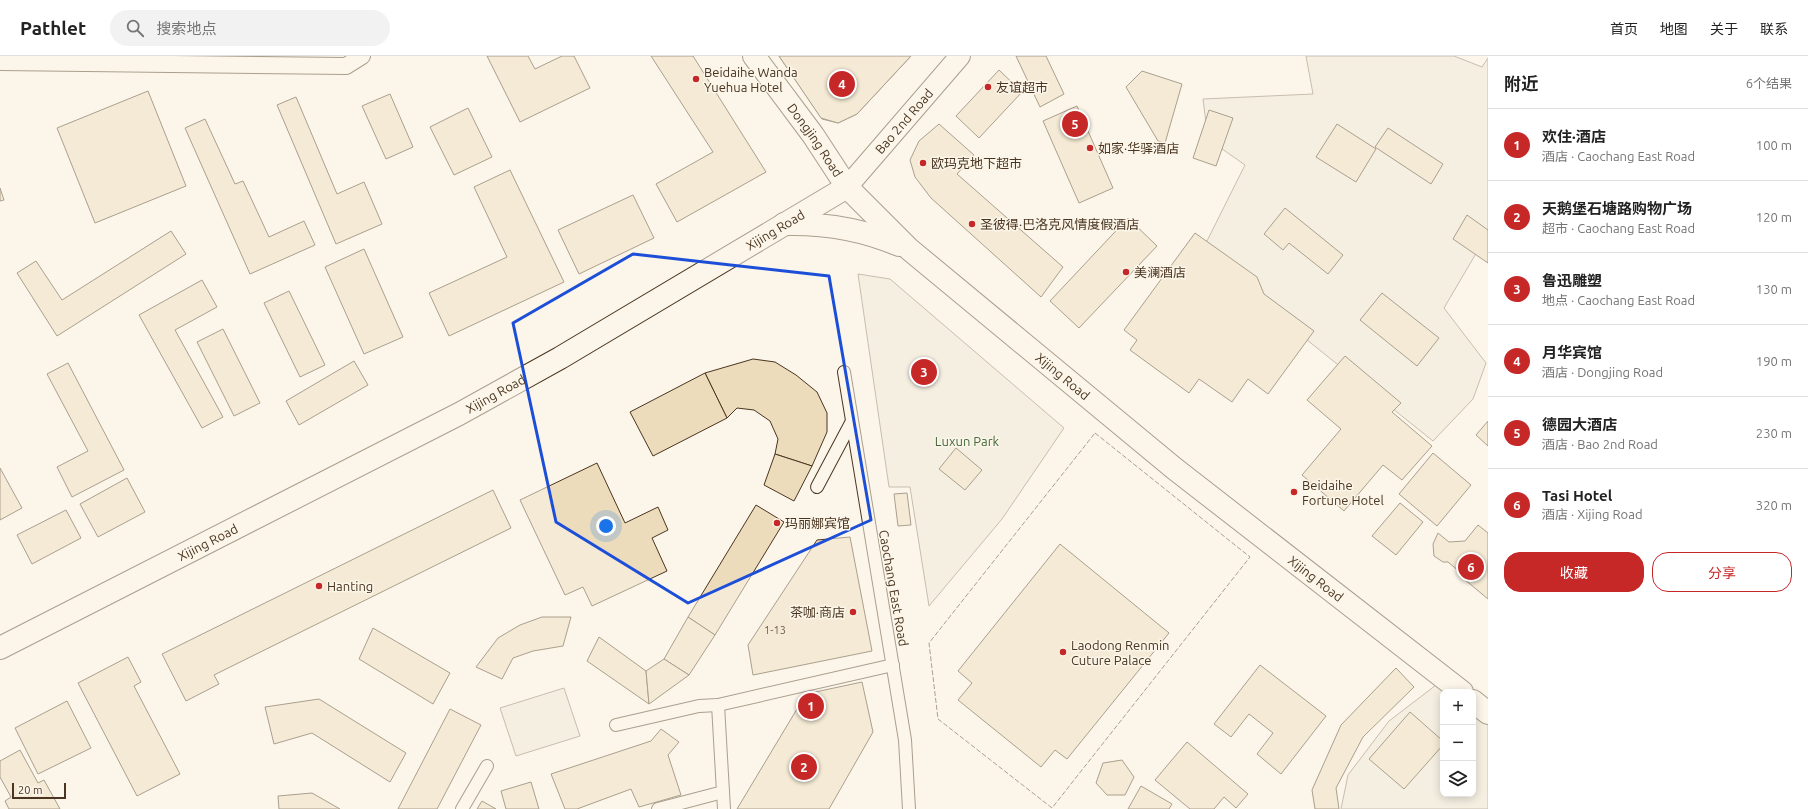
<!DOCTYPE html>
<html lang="zh">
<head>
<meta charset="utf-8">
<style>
  body { margin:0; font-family:Ubuntu,"Noto Sans SC",sans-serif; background:#f2f2f2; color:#222 }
  .controls { position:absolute; right:12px; bottom:12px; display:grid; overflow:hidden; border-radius:8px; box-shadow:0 2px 10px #0003 }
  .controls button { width:36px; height:36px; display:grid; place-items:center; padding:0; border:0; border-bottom:1px solid #e0e0e0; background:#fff; color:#222; font:20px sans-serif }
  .scale { position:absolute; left:12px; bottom:10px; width:54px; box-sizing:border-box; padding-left:4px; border:2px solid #4a3520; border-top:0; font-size:11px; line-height:14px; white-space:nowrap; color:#4a3520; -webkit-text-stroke:3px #fbf6e9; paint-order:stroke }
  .you { position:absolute; left:606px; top:470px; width:14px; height:14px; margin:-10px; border:3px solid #fff; border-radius:50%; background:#1a73e8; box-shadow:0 0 0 6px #1a73e833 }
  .badge { display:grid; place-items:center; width:26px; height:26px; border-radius:50%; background:#c62828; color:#fff; font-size:13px; font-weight:700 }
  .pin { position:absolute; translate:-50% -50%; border:2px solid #fff; box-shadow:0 1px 4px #0006 }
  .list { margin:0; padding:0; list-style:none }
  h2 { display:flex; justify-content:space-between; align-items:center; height:52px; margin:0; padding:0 16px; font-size:17px }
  h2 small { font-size:13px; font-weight:400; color:#767676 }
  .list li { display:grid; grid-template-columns:26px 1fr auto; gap:12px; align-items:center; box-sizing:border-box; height:72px; padding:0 16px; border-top:1px solid #e0e0e0 }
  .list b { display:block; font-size:15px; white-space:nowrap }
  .list p { margin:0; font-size:13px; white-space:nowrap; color:#767676 }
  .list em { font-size:13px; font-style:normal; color:#767676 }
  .actions { display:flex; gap:8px; padding:12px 16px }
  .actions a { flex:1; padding:9px 0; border:1px solid #c62828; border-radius:16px; text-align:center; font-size:14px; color:#c62828 }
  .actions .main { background:#c62828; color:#fff }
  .icon { flex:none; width:22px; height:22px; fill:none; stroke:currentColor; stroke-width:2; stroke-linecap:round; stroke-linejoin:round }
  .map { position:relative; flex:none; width:1488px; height:753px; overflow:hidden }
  header { display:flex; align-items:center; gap:24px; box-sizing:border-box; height:56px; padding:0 20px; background:#fff; border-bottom:1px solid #e0e0e0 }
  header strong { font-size:19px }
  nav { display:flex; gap:22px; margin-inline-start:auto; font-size:14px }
  .search { width:280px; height:36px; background:#f2f2f2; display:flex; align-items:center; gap:10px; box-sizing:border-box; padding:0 14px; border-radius:22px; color:#767676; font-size:15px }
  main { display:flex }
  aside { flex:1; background:#fff }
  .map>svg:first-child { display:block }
  .green { fill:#ede6d9; stroke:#887966 }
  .building { fill:#ecdcbc; stroke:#4a3520 }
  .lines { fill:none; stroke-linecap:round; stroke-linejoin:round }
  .pedestrian-casing { stroke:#4a3520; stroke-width:14 }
  .minor-casing { stroke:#4a3520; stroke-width:18 }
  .tertiary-casing { stroke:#4a3520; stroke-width:22 }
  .secondary-casing { stroke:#4a3520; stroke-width:24 }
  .pedestrian { stroke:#fbf6e9; stroke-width:12 }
  .minor { stroke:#fbf6e9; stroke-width:16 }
  .tertiary { stroke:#fbf6e9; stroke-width:20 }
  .secondary { stroke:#fbf6e9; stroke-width:22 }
  .fence { stroke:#4a3520; stroke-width:1; stroke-dasharray:5 2; stroke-linecap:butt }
  .marked { fill:none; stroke:#1d4ed8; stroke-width:3; stroke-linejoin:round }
  .poi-dot { fill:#c62828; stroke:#fbf6e9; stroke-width:1.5 }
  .labels { text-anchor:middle; stroke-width:3; stroke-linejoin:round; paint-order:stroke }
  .number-label { font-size:11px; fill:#725f47 }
  .poi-label { font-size:13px; fill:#4a3520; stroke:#fbf6e9; text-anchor:start }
  .street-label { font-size:13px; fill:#4a3520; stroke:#fbf6e9 }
  .park-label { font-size:13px; fill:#436837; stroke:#fbf6e9 }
</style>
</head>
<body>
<header>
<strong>Pathlet</strong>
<div class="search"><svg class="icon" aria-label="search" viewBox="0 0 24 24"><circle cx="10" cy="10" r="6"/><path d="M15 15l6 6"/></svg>搜索地点</div>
<nav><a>首页</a><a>地图</a><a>关于</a><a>联系</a></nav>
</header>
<main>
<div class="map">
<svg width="1488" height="753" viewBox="0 0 1488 753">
  <rect width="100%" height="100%" fill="#fbf6e9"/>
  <g class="green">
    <path d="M1306,0H1454L1482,11L1488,2V177L1444,252L1486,307L1473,343L1433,385L1266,251L1204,191L1245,109L1208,83L1203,43L1313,38Z"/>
    <path d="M858,218L890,223L1064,372L1002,463L929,550L910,431H889Z"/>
    <path d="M1440,626L1452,636H1443V738H1473V653L1488,665V753H1341L1348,719L1389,665Z"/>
    <path d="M564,632L580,680L516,700L500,652Z"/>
  </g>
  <g class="building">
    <path d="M487,0H528L535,13L562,0H574L590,32L520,66Z"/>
    <path d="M651,0H693L766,116L677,166L656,128L713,96Z"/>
    <path d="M779,0H816L828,17L844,0H911L857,58L838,67L822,63Z"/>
    <path d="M779,0H911L857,58L838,67L821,62Z"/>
    <path d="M1016,0H1046L1064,38L1040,51Z"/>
    <path d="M999,14L1022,36L979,82L956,60Z"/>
    <path d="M1142,15L1182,28L1165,87L1158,85L1126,31Z"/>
    <path d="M148,35L186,130L95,167L57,72Z"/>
    <path d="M390,38L413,91L386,103L362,50Z"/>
    <path d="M296,41L337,138L364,126L382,168L336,188L277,49Z"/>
    <path d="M1077,50L1113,132L1079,147L1043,65Z"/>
    <path d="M468,52L492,101L454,119L430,71Z"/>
    <path d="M1209,54L1233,62L1216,110L1193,102Z"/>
    <path d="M205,63L235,128L243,125L269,181L304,165L315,189L250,218L185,72Z"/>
    <path d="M939,68L974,99L957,118L1063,211L1041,241L931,142L915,121L910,104L919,85Z"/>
    <path d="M1337,68L1376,93L1356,126L1316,101Z"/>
    <path d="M1388,72L1443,108L1431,128L1375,91Z"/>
    <path d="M510,114L564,226L449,280L429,237L507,201L474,131Z"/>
    <path d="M0,132L4,144L0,145Z"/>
    <path d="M633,139L654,182L579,218L558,174Z"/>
    <path d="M1285,152L1343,199L1328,218L1289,187L1283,194L1264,178Z"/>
    <path d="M1467,159L1488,174V207L1453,183Z"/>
    <path d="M1128,162L1157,190L1079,272L1050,245Z"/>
    <path d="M171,175L186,198L57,280L17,217L36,205L62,244Z"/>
    <path d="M1195,177L1257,221L1264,238L1314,275L1268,338L1248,323L1232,346L1199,323L1189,337L1130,294L1137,284L1124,274Z"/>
    <path d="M364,193L403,281L364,298L325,211Z"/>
    <path d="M202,224L217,251L175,274L223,361L202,372L139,259Z"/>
    <path d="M289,235L325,309L300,321L264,247Z"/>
    <path d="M1382,237L1439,282L1417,310L1360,264Z"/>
    <path d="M223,273L260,347L234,360L197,286Z"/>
    <path d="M1345,300L1401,347L1392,356L1432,390L1402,424L1383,409L1344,455L1302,419L1341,373L1307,344Z"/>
    <path d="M753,303L775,306L796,319L817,336L827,357V376L812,410L775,398L778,383L770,365L754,354L737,352L727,362L705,317Z"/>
    <path d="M354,305L368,329L299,369L286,345Z"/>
    <path d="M68,307L124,414L72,441L57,411L88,395L47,318Z"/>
    <path d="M705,317L727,362L653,400L630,356Z"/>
    <path d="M1488,365V390L1476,379Z"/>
    <path d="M956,392L982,414L965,434L939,413Z"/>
    <path d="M1433,397L1471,429L1437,470L1399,438Z"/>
    <path d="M775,398L812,410L794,445L764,429Z"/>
    <path d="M597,407L625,467L658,451L668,474L652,482L667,515L592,550L583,531L565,539L520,444Z"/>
    <path d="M0,412L22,452L0,464Z"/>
    <path d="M127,422L145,456L98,481L80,448Z"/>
    <path d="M493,434L511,472L214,619L219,628L186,645L162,598Z"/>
    <path d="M907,437L911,469L898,470L894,438Z"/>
    <path d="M1400,447L1423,466L1396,499L1372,480Z"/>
    <path d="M756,449L784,466L715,579L688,561Z"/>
    <path d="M66,454L81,482L32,508L17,479Z"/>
    <path d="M1478,469L1488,477V543L1458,518L1460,516L1448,506H1443L1434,500L1433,488L1438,477L1449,486L1465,485Z"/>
    <path d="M850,481L872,595L753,619L748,589L817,484Z"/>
    <path d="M1060,488L1169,577L1067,703L1055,694L1041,711L958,644L972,627L958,615Z"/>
    <path d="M542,561H571L563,590L533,595L513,602L502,623L476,611L498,582L520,569Z"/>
    <path d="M688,561L715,579L689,619L664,603Z"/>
    <path d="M373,572L450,617L433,648L359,603Z"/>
    <path d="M599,581L646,615L649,648L587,605Z"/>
    <path d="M128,601L141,626L134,630L180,718L137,740L78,627Z"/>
    <path d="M664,603L689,619L649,648L646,615Z"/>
    <path d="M1260,609L1326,660L1281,718L1257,698L1273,677L1249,658L1231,681L1214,668Z"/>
    <path d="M1396,612L1414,631L1363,681L1336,732L1339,753H1315L1312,734L1341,669Z"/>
    <path d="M862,626L873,676L829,753H737L806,638Z"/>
    <path d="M319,643L406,697L390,726L312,677L274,688L265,651Z"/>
    <path d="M67,645L91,692L38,718L15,672Z"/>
    <path d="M450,653L481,669L437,753H398Z"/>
    <path d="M1410,656L1443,685V689L1404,733L1369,703Z"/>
    <path d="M661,673L679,686L668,699L681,739L639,751L631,733L577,753H565L551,718L651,685Z"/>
    <path d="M1187,686L1248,738L1236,752L1224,741L1214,753H1190L1155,724Z"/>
    <path d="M20,694L38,727L44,724L60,753H9L5,745L11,741L0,721V705Z"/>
    <path d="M1122,704L1134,721L1125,739H1107L1096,727L1103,707Z"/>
    <path d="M531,726L539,753H506L501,735Z"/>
    <path d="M1141,730L1172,748L1169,753H1128Z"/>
    <path d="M312,737L340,753H279L278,740Z"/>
    <path d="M482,745L496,753H477Z"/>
  </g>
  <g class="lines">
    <defs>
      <g id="pedestrian">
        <path d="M844,316L905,684L909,753"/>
        <path d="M817,431L851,367"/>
        <path d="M616,669L699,650L718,649L893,609"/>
        <path d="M723,736L724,753"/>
        <path d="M462,753L487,710"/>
        <path d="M658,753L723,736L718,649"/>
      </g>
      <path id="minor" d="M0,6L346,10L362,0"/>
      <g id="tertiary">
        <path id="s1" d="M847,131L960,0"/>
      </g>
      <g id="secondary">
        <path id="s2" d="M754,0L813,79L847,131L909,193L1175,413L1462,636"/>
        <path d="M784,168C824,167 862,173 899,189"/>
        <path id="s3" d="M0,592L459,358L560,302L847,131"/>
        <path d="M1473,645L1488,657"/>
      </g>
    </defs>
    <use href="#pedestrian" class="pedestrian-casing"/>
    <use href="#minor" class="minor-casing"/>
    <use href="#tertiary" class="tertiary-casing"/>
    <use href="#secondary" class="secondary-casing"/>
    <use href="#pedestrian" class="pedestrian"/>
    <use href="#minor" class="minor"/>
    <use href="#tertiary" class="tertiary"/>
    <use href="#secondary" class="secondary"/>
    <path class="fence" d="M1095,377L1250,501L1052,752L938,663L929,587Z"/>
  </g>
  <path d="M0 0H1488V753H0ZM633,198L829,220L871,464L688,547L556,466L513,267Z" fill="#fbf6e9" fill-opacity=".55" fill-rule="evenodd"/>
  <path class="marked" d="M633,198L829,220L871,464L688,547L556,466L513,267Z"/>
  <g class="poi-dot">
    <circle cx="696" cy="23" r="4"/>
    <circle cx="988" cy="31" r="4"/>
    <circle cx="1090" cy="92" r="4"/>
    <circle cx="923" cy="107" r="4"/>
    <circle cx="972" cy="168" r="4"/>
    <circle cx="1126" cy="216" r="4"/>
    <circle cx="1294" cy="436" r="4"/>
    <circle cx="777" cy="467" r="4"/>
    <circle cx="319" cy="530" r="4"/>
    <circle cx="853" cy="556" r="4"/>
    <circle cx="1063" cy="596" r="4"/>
  </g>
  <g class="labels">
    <g class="number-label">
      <text x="775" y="578">1-13</text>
    </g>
    <g class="poi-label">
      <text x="704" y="21">Beidaihe Wanda<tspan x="704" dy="15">Yuehua Hotel</tspan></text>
      <text x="996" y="36">友谊超市</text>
      <text x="1098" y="97">如家·华驿酒店</text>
      <text x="931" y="112">欧玛克地下超市</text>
      <text x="980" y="173">圣彼得·巴洛克风情度假酒店</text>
      <text x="1134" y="221">美澜酒店</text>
      <text x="1302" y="434">Beidaihe<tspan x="1302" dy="15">Fortune Hotel</tspan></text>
      <text x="785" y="472">玛丽娜宾馆</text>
      <text x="327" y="535">Hanting</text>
      <text x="845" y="561" text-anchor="end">茶咖·商店</text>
      <text x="1071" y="594">Laodong Renmin<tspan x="1071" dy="15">Cuture Palace</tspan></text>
    </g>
    <g class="street-label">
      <text dy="5" stroke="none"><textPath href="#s1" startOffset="87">Bao 2nd Road</textPath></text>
      <text dy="5" stroke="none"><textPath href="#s2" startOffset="104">Dongjing Road</textPath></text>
      <text dy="5" stroke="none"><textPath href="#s3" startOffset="881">Xijing Road</textPath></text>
      <text dy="5" stroke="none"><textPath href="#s2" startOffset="448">Xijing Road</textPath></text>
      <text dy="5" stroke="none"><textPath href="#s3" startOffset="557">Xijing Road</textPath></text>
      <text dy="5" stroke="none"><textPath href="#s3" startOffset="233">Xijing Road</textPath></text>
      <text dy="5" stroke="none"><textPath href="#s2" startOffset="772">Xijing Road</textPath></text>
      <text transform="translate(894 532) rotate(80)" y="5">Caochang East Road</text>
    </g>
    <g class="park-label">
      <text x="967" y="390">Luxun Park</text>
    </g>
  </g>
</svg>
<div class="controls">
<button>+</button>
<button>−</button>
<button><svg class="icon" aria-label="layers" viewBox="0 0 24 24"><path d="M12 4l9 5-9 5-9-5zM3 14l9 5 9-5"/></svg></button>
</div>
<div class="scale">20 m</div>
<div class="you"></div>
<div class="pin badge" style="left:811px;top:650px">1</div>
<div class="pin badge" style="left:804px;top:711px">2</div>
<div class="pin badge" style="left:924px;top:316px">3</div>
<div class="pin badge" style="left:842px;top:28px">4</div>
<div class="pin badge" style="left:1075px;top:68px">5</div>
<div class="pin badge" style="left:1471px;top:511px">6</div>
</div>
<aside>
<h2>附近<small>6个结果</small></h2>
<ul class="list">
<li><span class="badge">1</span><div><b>欢住·酒店</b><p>酒店 · Caochang East Road</p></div><em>100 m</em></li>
<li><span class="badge">2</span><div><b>天鹅堡石塘路购物广场</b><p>超市 · Caochang East Road</p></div><em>120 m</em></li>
<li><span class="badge">3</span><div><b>鲁迅雕塑</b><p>地点 · Caochang East Road</p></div><em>130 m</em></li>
<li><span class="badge">4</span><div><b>月华宾馆</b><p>酒店 · Dongjing Road</p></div><em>190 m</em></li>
<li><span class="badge">5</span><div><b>德园大酒店</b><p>酒店 · Bao 2nd Road</p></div><em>230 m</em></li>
<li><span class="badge">6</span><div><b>Tasi Hotel</b><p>酒店 · Xijing Road</p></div><em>320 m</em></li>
</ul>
<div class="actions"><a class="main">收藏</a><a>分享</a></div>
</aside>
</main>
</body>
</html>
